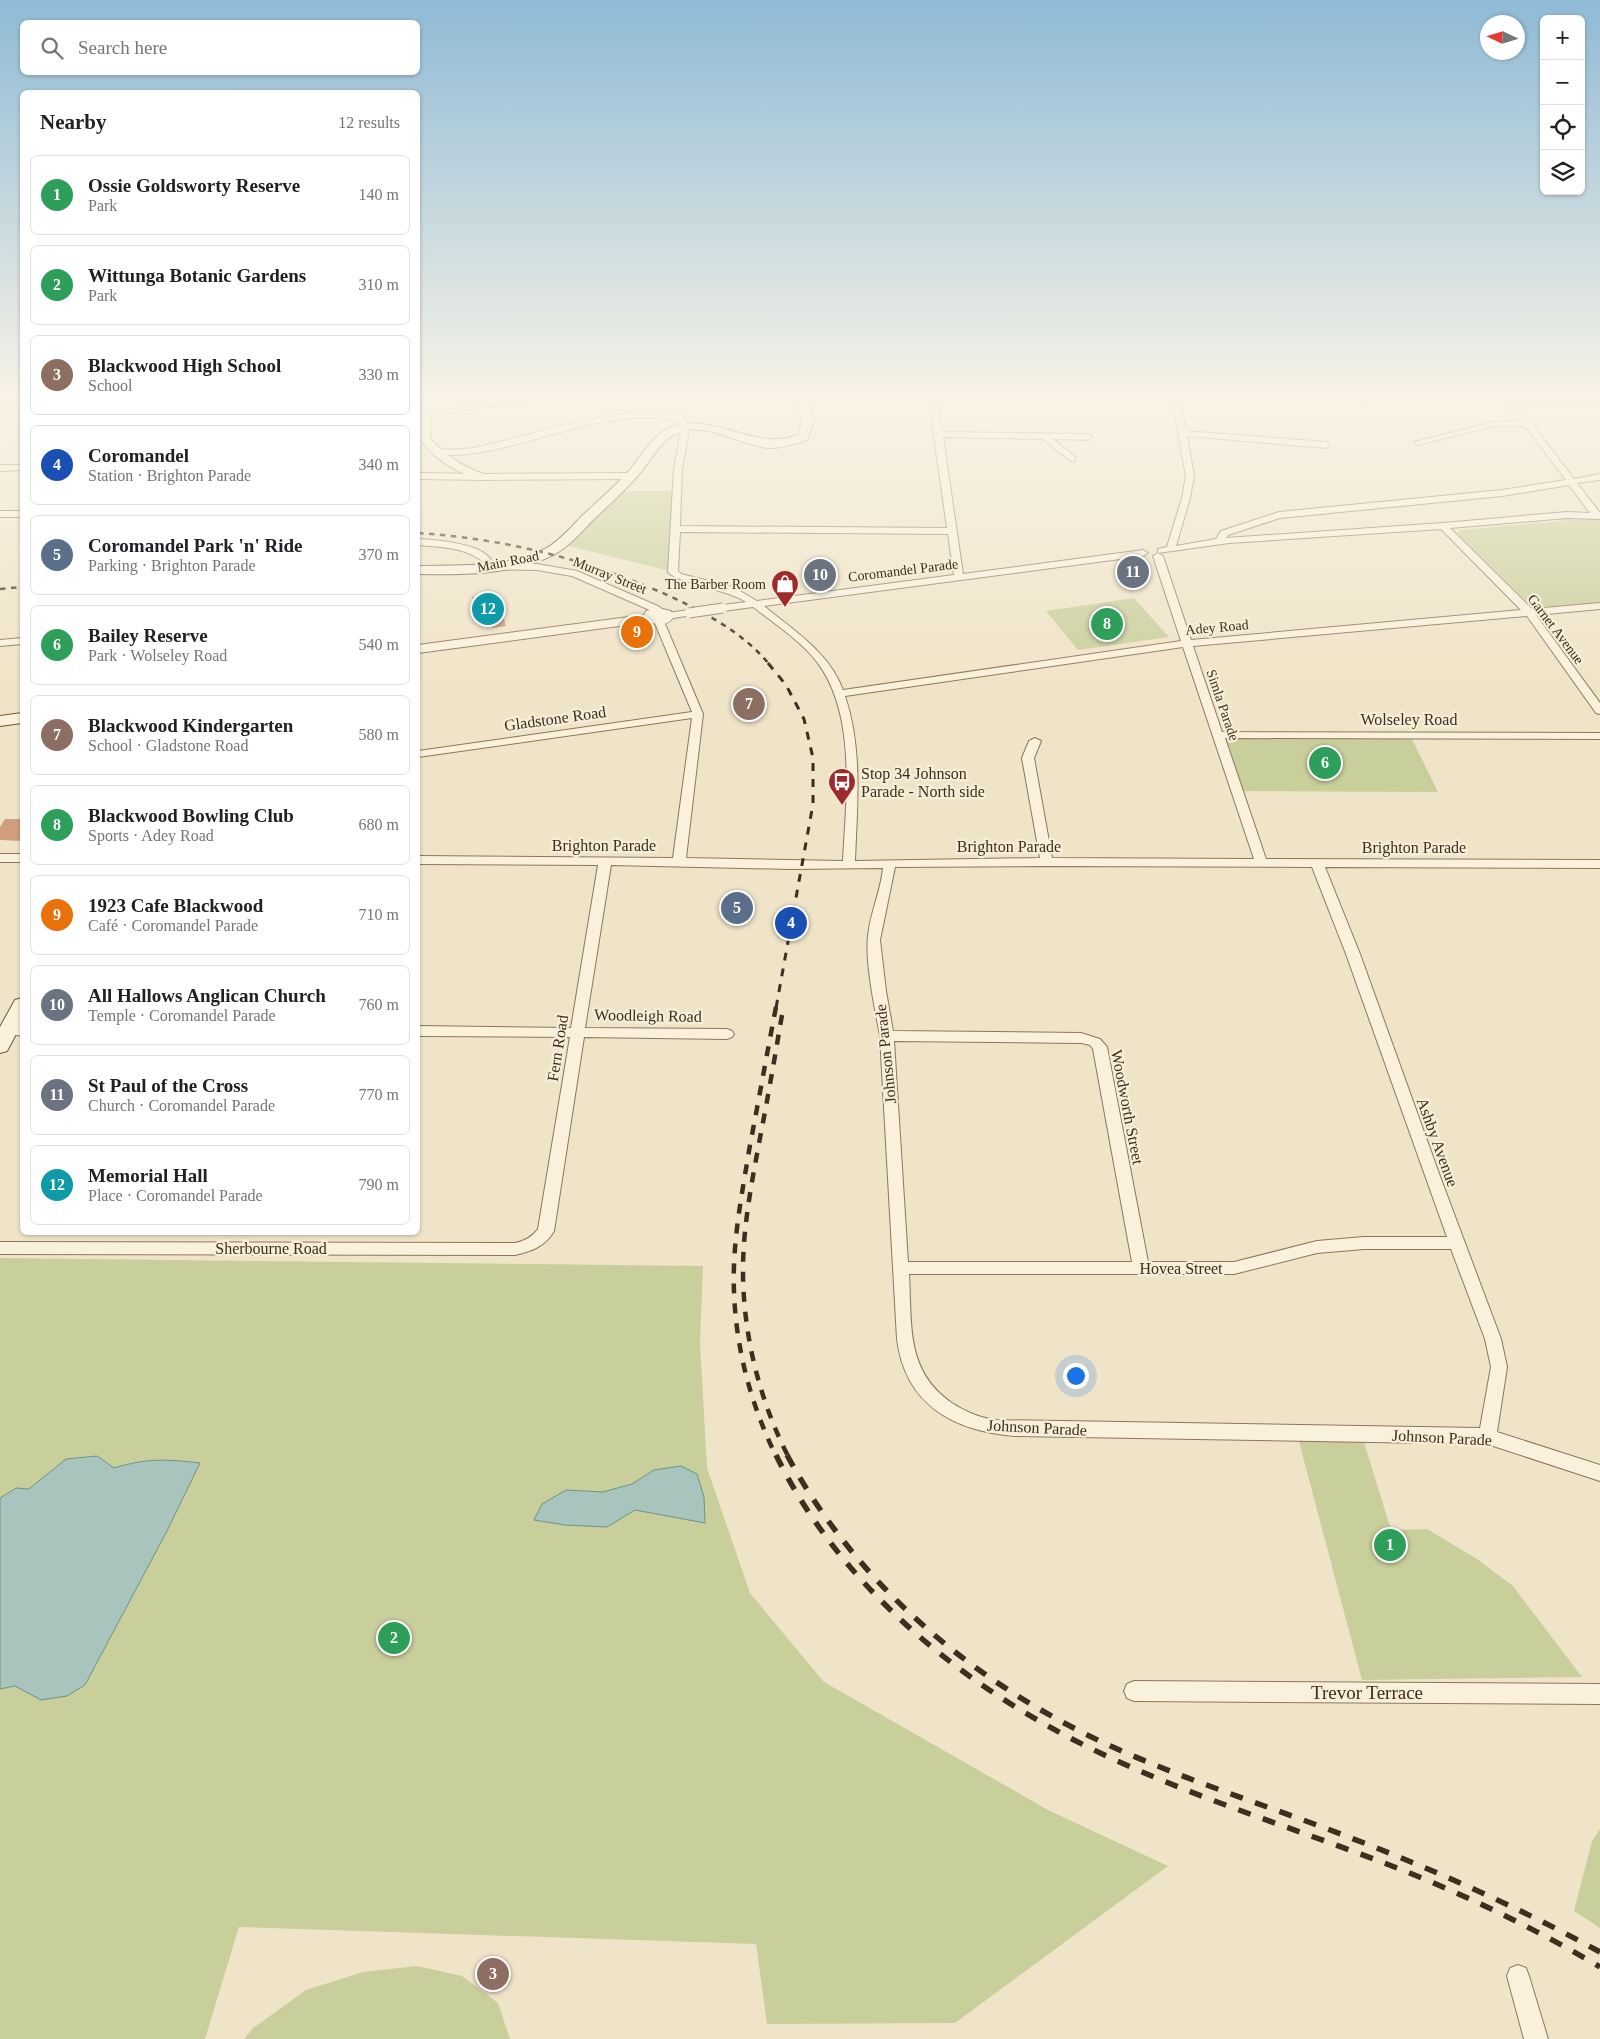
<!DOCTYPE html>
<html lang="en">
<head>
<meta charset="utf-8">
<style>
  body { margin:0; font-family:"Times New Roman",serif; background:#f6f6f6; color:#202124 }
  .controls { position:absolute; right:15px; top:15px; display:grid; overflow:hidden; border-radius:8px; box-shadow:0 1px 4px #0004 }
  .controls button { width:45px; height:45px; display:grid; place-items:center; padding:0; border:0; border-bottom:1px solid #e0e0e0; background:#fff; color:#202124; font:25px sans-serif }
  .compass { position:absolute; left:1480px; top:15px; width:45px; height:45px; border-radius:50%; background:#fff; box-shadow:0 1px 4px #0004; rotate:274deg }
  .you { position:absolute; left:1075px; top:1375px; width:18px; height:18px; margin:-12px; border:4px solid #fff; border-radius:50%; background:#1a73e8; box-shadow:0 0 0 8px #1a73e833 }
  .badge { display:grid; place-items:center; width:32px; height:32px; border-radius:50%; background:#7c3aed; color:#fff; font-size:16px; font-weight:700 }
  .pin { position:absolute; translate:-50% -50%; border:2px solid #fff; box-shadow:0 1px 5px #0006 }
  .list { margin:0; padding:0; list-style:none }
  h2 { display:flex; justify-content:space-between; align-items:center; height:65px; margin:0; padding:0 20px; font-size:21px }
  h2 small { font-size:16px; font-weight:400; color:#757577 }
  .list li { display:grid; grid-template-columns:32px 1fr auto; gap:15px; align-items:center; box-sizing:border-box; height:80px; margin:0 10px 10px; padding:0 10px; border:1px solid #e0e0e0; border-radius:8px }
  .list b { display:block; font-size:19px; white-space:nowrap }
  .list p { margin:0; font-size:16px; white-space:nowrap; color:#757577 }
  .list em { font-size:16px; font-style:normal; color:#757577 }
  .icon { flex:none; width:28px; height:28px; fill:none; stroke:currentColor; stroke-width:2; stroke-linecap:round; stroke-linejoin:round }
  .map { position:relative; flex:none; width:1600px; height:2039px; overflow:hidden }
  .search { position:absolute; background:#fff; box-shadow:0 1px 4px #0004; left:20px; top:20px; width:400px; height:55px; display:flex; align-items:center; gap:12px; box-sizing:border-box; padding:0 18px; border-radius:8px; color:#757577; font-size:19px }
  .panel { position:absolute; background:#fff; box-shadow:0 1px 4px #0004; left:20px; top:90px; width:400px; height:1145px; border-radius:8px }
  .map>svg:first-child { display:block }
  .green { fill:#c9cf9b }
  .water { fill:#a9c4bc; stroke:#6f938a }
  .building { fill:#cf9f7d }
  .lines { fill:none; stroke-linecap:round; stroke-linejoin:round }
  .minor-casing { stroke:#8d765c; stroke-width:2 }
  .tertiary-casing { stroke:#8d765c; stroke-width:2 }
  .secondary-casing { stroke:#6f573f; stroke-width:2 }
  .minor { fill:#faf1dc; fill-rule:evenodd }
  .tertiary { fill:#faf1dc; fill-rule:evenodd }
  .secondary { fill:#faf1dc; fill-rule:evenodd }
  .rail-far3 { stroke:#3d2e20; stroke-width:2.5; stroke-dasharray:5.5 5.5; stroke-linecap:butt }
  .rail-far2 { stroke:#3d2e20; stroke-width:3; stroke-dasharray:8 8; stroke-linecap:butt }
  .rail-far1 { stroke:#3d2e20; stroke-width:4.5; stroke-dasharray:10 10; stroke-linecap:butt }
  .rail { stroke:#3d2e20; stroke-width:5.5; stroke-dasharray:13 13; stroke-linecap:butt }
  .minor-bridge-casing { stroke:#8d765c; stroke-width:11; stroke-linecap:butt }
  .minor-bridge { stroke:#faf1dc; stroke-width:9 }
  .labels { text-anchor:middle; stroke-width:4.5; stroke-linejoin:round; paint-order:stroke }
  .far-street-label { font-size:14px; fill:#3d2e20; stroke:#f7eed8 }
  .far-poi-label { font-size:14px; fill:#3d2e20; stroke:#f7eed8; text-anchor:end }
  .street-label { font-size:16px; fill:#3d2e20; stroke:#f7eed8 }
  .poi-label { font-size:16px; fill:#3d2e20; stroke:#f7eed8; text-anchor:start }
  .near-street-label { font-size:19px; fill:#3d2e20; stroke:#f7eed8 }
</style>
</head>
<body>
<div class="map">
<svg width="1600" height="2039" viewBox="0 0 1600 2039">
  <rect width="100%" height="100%" fill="#f0e4c8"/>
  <g class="green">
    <path d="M615,491H677L673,572L561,544Z"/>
    <path d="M1592,518H1600V603L1539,607L1527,602L1457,533L1461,530Z"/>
    <path d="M1134,598L1169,637L1078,650L1046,611Z"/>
    <path d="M1218,735H1410L1438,792L1237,791Z"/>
    <path d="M0,1258L703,1266L700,1343L707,1468L750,1593L824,1682L1048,1810L1168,1866L955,2023L767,2024L756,1944L239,1927L205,2039H0Z"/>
    <path d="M1298,1438L1363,1439L1391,1530L1427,1529L1477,1559L1513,1586L1582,1677L1362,1680Z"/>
    <path d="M1600,1829V1928L1574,1911L1592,1841Z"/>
    <path d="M417,1966L462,1976L498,2003L510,2039H244L252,2029L306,1990L363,1972Z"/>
  </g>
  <g class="water">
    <path d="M97,1456L114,1468C147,1458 166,1459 200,1463L167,1531L85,1685L67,1696L41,1700L15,1686L0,1689V1498L16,1488L29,1489L66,1459Z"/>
    <path d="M681,1466L697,1474L704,1497L705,1523L635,1510L607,1527L565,1525L534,1520L542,1504L566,1490L603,1492L632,1484L654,1470Z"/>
  </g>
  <g class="building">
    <path d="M496,594L506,626L492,628L490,621L479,623L472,597Z"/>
    <path d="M5,819H22V841L0,840V827Z"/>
  </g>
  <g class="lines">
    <defs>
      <g id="minor">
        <path d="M512,400H538L534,402L480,407L425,418L421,416L480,403Z"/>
        <path d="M929,400H937L942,432L1088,434L1092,437L1088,440L1053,439L1075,457V461L1072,462L1043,439L943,437L963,574L1143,550L1148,553L1143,556L764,606C794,631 829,652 843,690L1181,641L1153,556L1158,553L1163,556L1191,640L1521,610L1441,529L1229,543L1158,553V549L1167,547L1182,498L1186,476L1172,400H1180L1186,431L1326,442L1330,445L1326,448L1187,436L1194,476L1190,498L1176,546L1216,539L1221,531L1279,512L1502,490L1566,480L1525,426H1493L1418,445L1414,442L1493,422L1521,421L1506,400H1600V403L1517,404L1574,479L1600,474V480L1577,483L1600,513V519L1567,518L1450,528L1532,609L1600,603V609L1536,615L1600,703V714L1596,713L1527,616L1193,646L1222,732L1600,733V739L1225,738L1266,859L1600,860V868L1325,867L1360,954L1441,1179L1501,1339L1507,1367L1497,1432L1600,1465V1481L1487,1444L1015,1436C954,1431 905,1405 897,1339L880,1036C875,1009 865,963 868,936C870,913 881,891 883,868L790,869L611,865L585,1028L727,1029L732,1031L734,1034L732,1037L727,1039L584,1037L554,1231C545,1247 531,1251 515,1255L0,1254V1242L515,1243C525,1241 532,1237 538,1229L570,1037L418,1036V1026L571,1028L598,865L418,864V856L673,858L692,718L418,757V751L692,712L654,621L659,618L663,619L703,714L686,858L843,861C846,799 857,715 817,662C803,643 773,622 753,607L723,611L718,608L723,605L746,602C727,589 679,584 668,572L674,469L680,436L678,421C605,406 539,446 468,454C458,455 447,455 437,455L433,452L437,449C449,450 460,450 472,448C516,441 651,393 686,419L688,436L682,469L680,526L947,528ZM1569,485L1590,513L1567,512L1443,523L1226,538L1228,535L1280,518L1502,496ZM680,532L948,534L954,575L757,601L733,587L681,574L678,571ZM1183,647L1254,859L1052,858L1034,758L1041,741L1035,738L1029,741L1022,758L1040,858L855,861C857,806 863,749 845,696ZM1047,866L1312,867L1346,954L1447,1237H1364L1317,1241L1234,1262H1148L1107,1047L1100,1039L1081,1033L893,1031L886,991L880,940L895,867ZM894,1041L1081,1043L1090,1045L1093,1049L1132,1262H908ZM1364,1249H1451L1485,1339L1491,1367L1480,1428L994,1420C978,1417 964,1411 952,1403C905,1371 912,1324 909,1274H1234L1317,1253Z"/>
        <path d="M1349,400H1359L1367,404L1363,406Z"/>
        <path d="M0,403L22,404V408L0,407Z"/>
        <path d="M0,465H22V470L0,471Z"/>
        <path d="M418,473L483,474L487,477L483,480L418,479Z"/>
        <rect x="0" y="511" width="22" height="6"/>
        <path d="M418,539C435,540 487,543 492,563L537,564L577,571L660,607L663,612L662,614H654L652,611L572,576L537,570L488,569L485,568L482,561C464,547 440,547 418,545Z"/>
        <path d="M689,610L694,613L693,615L667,619L662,616L667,613Z"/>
        <path d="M22,638V644L0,646V640Z"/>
        <rect x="0" y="854" width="22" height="8"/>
        <path d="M9,1025L22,1026V1036L4,1033L2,1030L4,1027Z"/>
        <path d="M1134,1681L1600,1684V1704L1134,1701L1127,1698L1124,1691L1127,1684Z"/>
        <path d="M1518,1965L1526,1968L1529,1976L1548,2039H1524L1507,1976L1510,1968Z"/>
      </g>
      <g id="tertiary">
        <path d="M418,400H425C432,411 430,425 430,438C446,455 462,467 484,474L631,473L637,476L631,479L483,480C458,474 435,460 420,439V412Z"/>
        <path d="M658,608L671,611L673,618C667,626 658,625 649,622L418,653V645L644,615L646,611Z"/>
      </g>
      <g id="secondary">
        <path d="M794,400H806L814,422L807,440C795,444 784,448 771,448C740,447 705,419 675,434C658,443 648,466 635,479C622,493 608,506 594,519C582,531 570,546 555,554C515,575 462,575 418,574V566C459,565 506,568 545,549C560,541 572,526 584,514C599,500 614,487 628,472C640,459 652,435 669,428C716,410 751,452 798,435L802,422Z"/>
        <path d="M22,713V723L0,726V716Z"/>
        <path d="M22,998V1023L7,1051L0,1053V1027L15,1000Z"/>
      </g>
    </defs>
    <use href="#minor" class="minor-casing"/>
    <use href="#tertiary" class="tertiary-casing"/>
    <use href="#secondary" class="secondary-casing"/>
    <use href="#minor" class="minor"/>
    <use href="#tertiary" class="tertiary"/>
    <use href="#secondary" class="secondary"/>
    <g class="rail-far3">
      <path d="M418,533C509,539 598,562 680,601C713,617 746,636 769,664"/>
      <path d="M0,589L22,587"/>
    </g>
    <path class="rail-far2" d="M768,663L786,685L804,719L813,758V804L776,1008"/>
    <g class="rail-far1">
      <path d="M776,1007C767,1053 759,1099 750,1145C742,1194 732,1242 734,1292C736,1349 751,1405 776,1456"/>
      <path d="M782,1015C775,1056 768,1097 760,1138C752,1181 743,1226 743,1270C743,1334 759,1399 788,1456"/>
    </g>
    <g class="rail">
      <path d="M776,1455C840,1586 962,1686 1092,1749C1196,1800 1309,1832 1417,1876C1480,1902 1541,1932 1600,1967"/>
      <path d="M787,1455C857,1585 972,1681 1104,1743C1184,1780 1269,1806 1351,1838C1437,1871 1520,1908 1600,1952"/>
    </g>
    <defs>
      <path id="minor-bridge" d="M689,613L723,608"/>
    </defs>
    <use href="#minor-bridge" class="minor-bridge-casing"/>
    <use href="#minor-bridge" class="minor-bridge"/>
  </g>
  <linearGradient id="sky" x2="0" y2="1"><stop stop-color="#8fbad6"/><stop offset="0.58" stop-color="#f8f3e6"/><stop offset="1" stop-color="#f8f3e6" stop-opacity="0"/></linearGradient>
  <rect width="1600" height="685" fill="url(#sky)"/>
  <defs>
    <symbol id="shop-pin" viewBox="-11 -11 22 30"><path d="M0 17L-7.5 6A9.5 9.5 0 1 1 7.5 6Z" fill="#9e2a2b" stroke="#f7eed8"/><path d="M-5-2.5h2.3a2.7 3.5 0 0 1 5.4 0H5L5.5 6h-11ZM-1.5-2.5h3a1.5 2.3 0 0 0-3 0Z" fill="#fff"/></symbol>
    <symbol id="bus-pin" viewBox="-11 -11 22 30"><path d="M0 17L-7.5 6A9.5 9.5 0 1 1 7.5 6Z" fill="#9e2a2b" stroke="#f7eed8"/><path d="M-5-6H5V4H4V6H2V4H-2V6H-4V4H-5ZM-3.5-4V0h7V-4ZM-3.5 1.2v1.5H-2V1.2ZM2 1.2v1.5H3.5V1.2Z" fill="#fff"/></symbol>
  </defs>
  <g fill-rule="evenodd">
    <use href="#shop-pin" x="769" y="568" width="32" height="43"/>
    <use href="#bus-pin" x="826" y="766" width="32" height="43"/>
  </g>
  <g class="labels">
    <g class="far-street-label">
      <text transform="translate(508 561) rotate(-11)" y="5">Main Road</text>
      <text transform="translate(903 570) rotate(-7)" y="5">Coromandel Parade</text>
      <text transform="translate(610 575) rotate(22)" y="5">Murray Street</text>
      <text transform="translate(1217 627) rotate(-5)" y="5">Adey Road</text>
      <text transform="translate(1556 629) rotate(53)" y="5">Garnet Avenue</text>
      <text transform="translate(1223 705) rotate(71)" y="5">Simla Parade</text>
    </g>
    <g class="far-poi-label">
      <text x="766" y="589">The Barber Room</text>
    </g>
    <g class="street-label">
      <text transform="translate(555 718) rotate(-8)" y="6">Gladstone Road</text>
      <text x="1409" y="725">Wolseley Road</text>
      <text x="604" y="851">Brighton Parade</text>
      <text x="1009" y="852">Brighton Parade</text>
      <text x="1414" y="853">Brighton Parade</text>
      <text transform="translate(648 1015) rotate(1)" y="6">Woodleigh Road</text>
      <text transform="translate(557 1048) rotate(-81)" y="6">Fern Road</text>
      <text transform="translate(885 1054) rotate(-96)" y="6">Johnson Parade</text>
      <text transform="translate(1128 1107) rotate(79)" y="6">Woodworth Street</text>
      <text transform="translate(1438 1142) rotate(70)" y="6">Ashby Avenue</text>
      <text x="271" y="1254">Sherbourne Road</text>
      <text x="1181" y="1274">Hovea Street</text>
      <text transform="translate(1037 1427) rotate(3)" y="6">Johnson Parade</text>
      <text transform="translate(1442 1437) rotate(3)" y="6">Johnson Parade</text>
    </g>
    <g class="poi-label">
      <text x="861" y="779">Stop 34 Johnson<tspan x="861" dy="18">Parade - North side</tspan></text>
    </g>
    <g class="near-street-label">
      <text x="1367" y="1699">Trevor Terrace</text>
    </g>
  </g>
</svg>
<div class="controls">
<button>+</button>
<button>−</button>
<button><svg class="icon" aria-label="locate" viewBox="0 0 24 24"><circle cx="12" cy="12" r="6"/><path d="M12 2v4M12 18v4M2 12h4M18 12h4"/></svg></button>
<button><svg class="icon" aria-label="layers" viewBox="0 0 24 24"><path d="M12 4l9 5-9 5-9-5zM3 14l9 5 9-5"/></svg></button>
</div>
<svg class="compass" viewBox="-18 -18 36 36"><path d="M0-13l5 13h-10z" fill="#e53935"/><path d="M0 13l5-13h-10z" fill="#757577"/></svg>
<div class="you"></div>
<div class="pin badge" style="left:1390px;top:1545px;background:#2e9e5b">1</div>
<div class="pin badge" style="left:394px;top:1638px;background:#2e9e5b">2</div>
<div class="pin badge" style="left:493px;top:1974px;background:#8d6e63">3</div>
<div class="pin badge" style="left:791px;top:923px;background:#1a4fb4">4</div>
<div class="pin badge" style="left:737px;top:908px;background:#5c6f8a">5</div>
<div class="pin badge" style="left:1325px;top:763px;background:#2e9e5b">6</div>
<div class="pin badge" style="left:749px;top:704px;background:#8d6e63">7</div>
<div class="pin badge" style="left:1107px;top:624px;background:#2e9e5b">8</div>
<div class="pin badge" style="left:637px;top:632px;background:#e8710a">9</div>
<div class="pin badge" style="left:820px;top:575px;background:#6b7280">10</div>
<div class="pin badge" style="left:1133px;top:572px;background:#6b7280">11</div>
<div class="pin badge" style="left:488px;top:609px;background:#0f9aa8">12</div>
<div class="search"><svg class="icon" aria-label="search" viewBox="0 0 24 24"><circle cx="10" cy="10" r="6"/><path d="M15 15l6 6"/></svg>Search here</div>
<section class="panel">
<h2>Nearby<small>12 results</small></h2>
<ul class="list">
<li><span class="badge" style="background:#2e9e5b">1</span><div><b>Ossie Goldsworty Reserve</b><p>Park</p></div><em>140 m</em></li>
<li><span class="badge" style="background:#2e9e5b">2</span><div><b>Wittunga Botanic Gardens</b><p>Park</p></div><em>310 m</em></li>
<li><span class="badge" style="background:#8d6e63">3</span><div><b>Blackwood High School</b><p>School</p></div><em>330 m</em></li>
<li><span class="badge" style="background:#1a4fb4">4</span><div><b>Coromandel</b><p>Station · Brighton Parade</p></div><em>340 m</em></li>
<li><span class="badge" style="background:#5c6f8a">5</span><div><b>Coromandel Park 'n' Ride</b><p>Parking · Brighton Parade</p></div><em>370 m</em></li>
<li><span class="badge" style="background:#2e9e5b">6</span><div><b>Bailey Reserve</b><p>Park · Wolseley Road</p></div><em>540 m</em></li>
<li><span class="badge" style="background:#8d6e63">7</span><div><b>Blackwood Kindergarten</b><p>School · Gladstone Road</p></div><em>580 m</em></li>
<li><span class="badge" style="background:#2e9e5b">8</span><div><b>Blackwood Bowling Club</b><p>Sports · Adey Road</p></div><em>680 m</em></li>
<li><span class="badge" style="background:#e8710a">9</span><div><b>1923 Cafe Blackwood</b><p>Café · Coromandel Parade</p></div><em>710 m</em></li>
<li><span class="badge" style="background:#6b7280">10</span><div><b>All Hallows Anglican Church</b><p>Temple · Coromandel Parade</p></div><em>760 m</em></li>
<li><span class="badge" style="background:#6b7280">11</span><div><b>St Paul of the Cross</b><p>Church · Coromandel Parade</p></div><em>770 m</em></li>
<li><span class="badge" style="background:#0f9aa8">12</span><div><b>Memorial Hall</b><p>Place · Coromandel Parade</p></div><em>790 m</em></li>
</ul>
</section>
</div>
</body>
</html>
